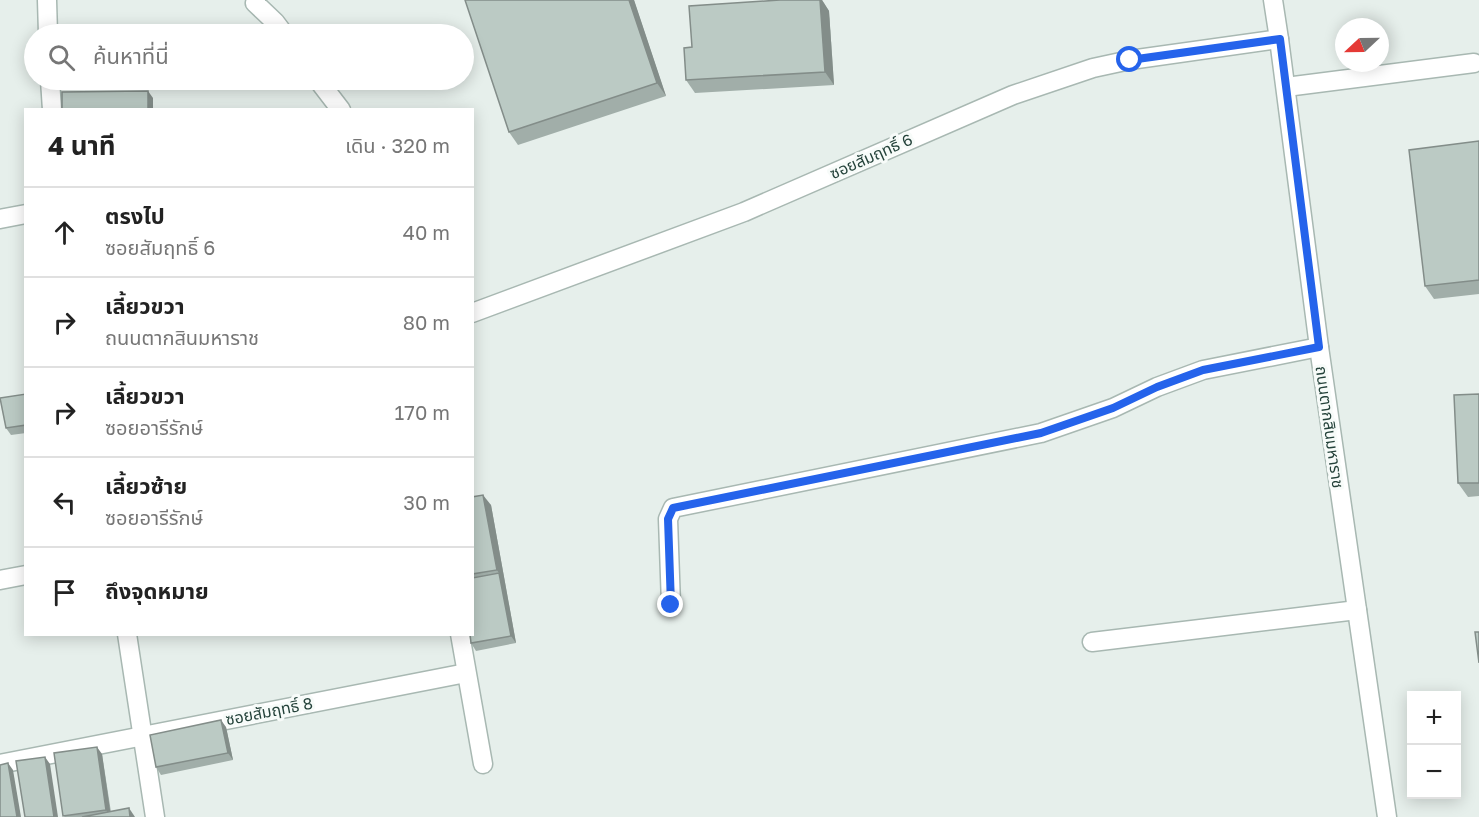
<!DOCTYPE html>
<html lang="th">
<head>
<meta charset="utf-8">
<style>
  body { margin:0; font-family:"Golos Text","Noto Sans Thai",sans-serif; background:#f2f2f2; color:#222 }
  .controls { position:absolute; right:18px; bottom:18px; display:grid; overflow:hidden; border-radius:0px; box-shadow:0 3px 15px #0003 }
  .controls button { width:54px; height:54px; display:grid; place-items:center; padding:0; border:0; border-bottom:2px solid #e0e0e0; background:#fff; color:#222; font:30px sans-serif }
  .compass { position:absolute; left:1335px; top:18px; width:54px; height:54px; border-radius:50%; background:#fff; box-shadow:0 3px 15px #0003; rotate:248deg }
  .stop { position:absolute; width:18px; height:18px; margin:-14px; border:4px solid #2563eb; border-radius:50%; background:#fff }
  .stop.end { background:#2563eb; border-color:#fff; box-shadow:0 2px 6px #0008 }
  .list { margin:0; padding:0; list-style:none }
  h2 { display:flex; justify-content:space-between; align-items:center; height:78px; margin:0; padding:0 24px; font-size:26px }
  h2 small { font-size:20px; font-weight:400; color:#767676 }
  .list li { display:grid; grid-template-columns:39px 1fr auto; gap:18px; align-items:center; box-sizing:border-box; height:90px; padding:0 24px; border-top:2px solid #e0e0e0 }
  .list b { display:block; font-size:22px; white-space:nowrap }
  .list p { margin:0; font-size:20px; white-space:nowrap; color:#767676 }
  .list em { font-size:20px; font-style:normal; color:#767676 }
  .icon { flex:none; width:33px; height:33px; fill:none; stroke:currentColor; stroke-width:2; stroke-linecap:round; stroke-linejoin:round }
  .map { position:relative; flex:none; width:1479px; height:817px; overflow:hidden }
  .search { position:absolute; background:#fff; box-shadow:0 3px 15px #0003; left:24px; top:24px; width:450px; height:66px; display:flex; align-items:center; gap:15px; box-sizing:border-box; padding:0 21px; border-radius:33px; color:#767676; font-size:22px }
  .panel { position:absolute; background:#fff; box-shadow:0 3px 15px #0003; left:24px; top:108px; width:450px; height:528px; border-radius:0px }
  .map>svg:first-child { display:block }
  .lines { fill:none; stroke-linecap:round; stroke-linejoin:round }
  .minor-casing { stroke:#a8b8b2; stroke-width:21 }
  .minor { stroke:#fff; stroke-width:18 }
  .wall { fill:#a1aea9 }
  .shaded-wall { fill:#838d89 }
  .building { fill:#bbcac4; stroke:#838d89; stroke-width:1.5 }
  .route { stroke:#2563eb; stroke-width:8 }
  .labels { text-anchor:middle; stroke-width:6; stroke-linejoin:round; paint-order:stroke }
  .street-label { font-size:16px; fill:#24423a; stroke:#f7fbf9 }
</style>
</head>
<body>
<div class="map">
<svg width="1479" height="817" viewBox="0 0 1479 817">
  <rect width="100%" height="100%" fill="#e6efeb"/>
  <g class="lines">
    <defs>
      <g id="minor">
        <path d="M47,0L48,34"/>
        <path d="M256,0L255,3L275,22L284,34"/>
        <path d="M1273,0L1279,39L1319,347L1387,817"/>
        <path d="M50,80L52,110"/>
        <path d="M318,80L341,110"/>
        <path d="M1286,87L1474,63"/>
        <path d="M0,219L26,214"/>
        <path d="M472,313L744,212L1013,95L1093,68L1130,60L1279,39"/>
        <path d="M0,580L26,575"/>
        <path d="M671,605L668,519L673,508L1041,433L1113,408L1157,387L1203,370L1319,347"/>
        <path d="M127,634L155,817"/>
        <path d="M460,634L483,764"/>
        <path d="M1092,642L1357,610"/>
        <path d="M0,764L466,673"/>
      </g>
    </defs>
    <use href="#minor" class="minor-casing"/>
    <use href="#minor" class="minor"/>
  </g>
  <g class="wall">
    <path d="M634,0L666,96L518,145L509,132Z"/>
    <path d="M780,0H822L829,11L834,85L695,93L686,80L692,47Z"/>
    <path d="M1479,141V294L1434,299L1425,286Z"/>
    <path d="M26,394V433L11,435L6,428Z"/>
    <path d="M1479,394V496L1468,497L1458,483Z"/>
    <path d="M472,497L491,505L516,643L476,651L471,643L472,634Z"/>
    <path d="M226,727L233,760L161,775L156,767Z"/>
    <path d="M102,754L111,812L135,817H64Z"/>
  </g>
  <g class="shaded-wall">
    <path d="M629,0H634L666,96L657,83Z"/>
    <path d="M820,0H822L829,11L834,85L825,72Z"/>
    <path d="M148,91L153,98V110H148Z"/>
    <path d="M483,495L491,505L516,643L511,636L499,573L497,570Z"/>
    <path d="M221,720L226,727L233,760L228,753Z"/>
    <path d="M97,747L102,754L111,817L106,810Z"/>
    <path d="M45,757L50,764L58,817H54Z"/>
    <path d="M8,763L13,770L21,817H17Z"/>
    <path d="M129,808L135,817H130Z"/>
  </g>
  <g class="building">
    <path d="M465,0H629L657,83L509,132Z"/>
    <path d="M780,0H820L825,72L686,80L684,48L692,47L689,6Z"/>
    <path d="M148,91V110H62V92Z"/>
    <path d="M1479,141V280L1425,286L1409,150Z"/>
    <path d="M26,394V425L6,428L0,398Z"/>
    <path d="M1479,394V483H1458L1454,395Z"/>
    <path d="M483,495L497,570L472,574V497Z"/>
    <path d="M499,573L511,636L471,643L470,634H472V578Z"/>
    <path d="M1475,632H1479V663Z"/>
    <path d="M221,720L228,753L156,767L150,735Z"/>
    <path d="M97,747L106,810L63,816L54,753Z"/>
    <path d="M45,757L54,817H25L16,761Z"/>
    <path d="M8,763L17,817H0V765Z"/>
    <path d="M129,808L130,817H82Z"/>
  </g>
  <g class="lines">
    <path class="route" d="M671,605L668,519L673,508L1041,433L1113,408L1157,387L1203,370L1319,347L1280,39L1130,60"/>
  </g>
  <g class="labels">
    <g class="street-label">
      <text transform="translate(871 156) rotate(-24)" y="6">ซอยสัมฤทธิ์ 6</text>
      <text transform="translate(1330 427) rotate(82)" y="6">ถนนตากสินมหาราช</text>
      <text transform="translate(269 711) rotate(-11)" y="6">ซอยสัมฤทธิ์ 8</text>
    </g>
  </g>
</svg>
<div class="controls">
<button>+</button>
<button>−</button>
</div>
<svg class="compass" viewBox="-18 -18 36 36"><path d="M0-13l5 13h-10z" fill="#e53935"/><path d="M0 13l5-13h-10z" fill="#767676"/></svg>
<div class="stop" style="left:1130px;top:60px"></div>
<div class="stop end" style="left:671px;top:605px"></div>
<div class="search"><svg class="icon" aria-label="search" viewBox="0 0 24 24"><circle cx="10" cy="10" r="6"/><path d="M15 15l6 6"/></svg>ค้นหาที่นี่</div>
<section class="panel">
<h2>4 นาที<small>เดิน · 320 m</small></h2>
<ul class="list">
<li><svg class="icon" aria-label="ahead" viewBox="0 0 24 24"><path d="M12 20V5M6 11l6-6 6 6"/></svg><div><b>ตรงไป</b><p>ซอยสัมฤทธิ์ 6</p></div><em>40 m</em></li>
<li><svg class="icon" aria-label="right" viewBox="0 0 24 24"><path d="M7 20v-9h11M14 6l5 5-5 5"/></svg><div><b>เลี้ยวขวา</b><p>ถนนตากสินมหาราช</p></div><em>80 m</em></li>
<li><svg class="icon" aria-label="right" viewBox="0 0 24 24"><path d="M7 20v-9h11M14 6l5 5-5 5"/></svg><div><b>เลี้ยวขวา</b><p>ซอยอารีรักษ์</p></div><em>170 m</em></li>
<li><svg class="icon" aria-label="left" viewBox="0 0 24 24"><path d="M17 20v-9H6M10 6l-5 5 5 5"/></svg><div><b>เลี้ยวซ้าย</b><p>ซอยอารีรักษ์</p></div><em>30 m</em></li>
<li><svg class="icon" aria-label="arrive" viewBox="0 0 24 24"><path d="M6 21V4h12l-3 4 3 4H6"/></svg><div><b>ถึงจุดหมาย</b></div></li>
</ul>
</section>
</div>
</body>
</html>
